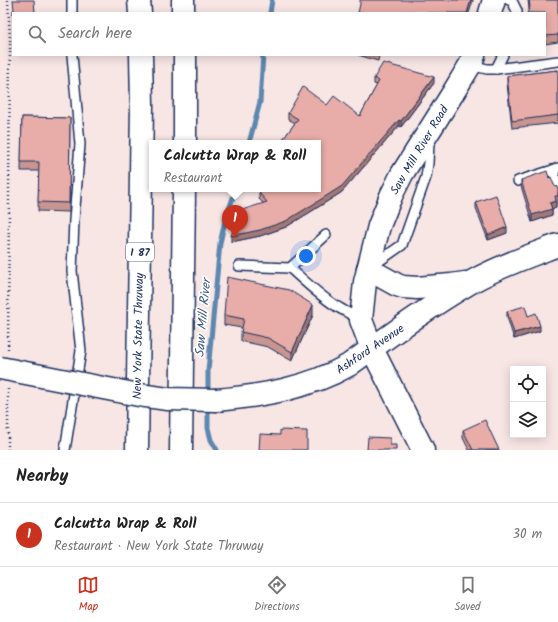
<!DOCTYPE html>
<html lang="en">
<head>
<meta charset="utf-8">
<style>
  body { margin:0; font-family:Kalam,sans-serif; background:#f2f2f2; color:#222 }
  .controls { position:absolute; right:12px; bottom:12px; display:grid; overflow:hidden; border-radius:0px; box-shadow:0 2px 10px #0003 }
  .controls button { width:36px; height:36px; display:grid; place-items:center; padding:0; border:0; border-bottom:1px solid #e0e0e0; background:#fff; color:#222; font:20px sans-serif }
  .you { position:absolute; left:306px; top:256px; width:14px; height:14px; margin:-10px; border:3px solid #fff; border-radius:50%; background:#1a73e8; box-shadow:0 0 0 6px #1a73e833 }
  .badge { display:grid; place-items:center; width:26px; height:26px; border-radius:50%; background:#c8321e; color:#fff; font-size:13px; font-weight:700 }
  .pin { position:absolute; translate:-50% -33px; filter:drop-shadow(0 1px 2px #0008) }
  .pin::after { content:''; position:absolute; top:21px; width:14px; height:12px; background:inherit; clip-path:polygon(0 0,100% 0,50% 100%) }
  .popup { position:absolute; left:149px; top:140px; width:172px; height:52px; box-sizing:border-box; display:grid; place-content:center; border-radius:0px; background:#fff; filter:drop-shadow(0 1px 3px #0005); font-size:13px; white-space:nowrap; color:#767676 }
  .popup b { font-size:15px; color:#222 }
  .popup::after { content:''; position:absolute; left:50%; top:100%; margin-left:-8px; border:8px solid transparent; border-top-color:#fff }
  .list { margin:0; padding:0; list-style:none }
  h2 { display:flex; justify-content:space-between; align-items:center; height:52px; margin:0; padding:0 16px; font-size:17px }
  h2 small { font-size:13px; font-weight:400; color:#767676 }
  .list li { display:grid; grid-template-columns:26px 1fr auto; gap:12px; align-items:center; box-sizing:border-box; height:64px; padding:0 16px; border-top:1px solid #e0e0e0 }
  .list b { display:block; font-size:15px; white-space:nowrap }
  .list p { margin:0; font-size:13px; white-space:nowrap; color:#767676 }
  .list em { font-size:13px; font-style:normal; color:#767676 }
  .icon { flex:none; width:22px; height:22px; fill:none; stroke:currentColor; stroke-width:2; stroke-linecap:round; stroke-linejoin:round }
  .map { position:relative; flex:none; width:558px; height:450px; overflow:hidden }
  .search { position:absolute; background:#fff; box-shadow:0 2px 10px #0003; left:12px; right:12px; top:12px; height:44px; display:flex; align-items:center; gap:10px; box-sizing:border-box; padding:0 14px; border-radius:0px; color:#767676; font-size:15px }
  .sheet { height:116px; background:#fff }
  nav { display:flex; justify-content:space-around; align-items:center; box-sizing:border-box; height:56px; border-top:1px solid #e0e0e0; background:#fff; font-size:11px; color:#767676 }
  nav a { display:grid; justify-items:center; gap:2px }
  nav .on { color:#c8321e }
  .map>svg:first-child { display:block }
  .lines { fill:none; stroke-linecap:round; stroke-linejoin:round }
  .stream { stroke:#5b87af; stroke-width:5 }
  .service-casing { stroke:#1b2f5e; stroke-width:12 }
  .secondary-casing { stroke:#1b2f5e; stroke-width:25 }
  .motorway-casing { stroke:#1b2f5e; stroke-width:25 }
  .path { stroke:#1b2f5e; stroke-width:2.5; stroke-dasharray:1 3; stroke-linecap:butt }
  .service { stroke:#fff; stroke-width:9 }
  .secondary { stroke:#fff; stroke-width:22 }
  .motorway { stroke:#fff; stroke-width:22 }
  .secondary-bridge-casing { stroke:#1b2f5e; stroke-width:25; stroke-linecap:butt }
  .secondary-bridge { stroke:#fff; stroke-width:22 }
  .wall { fill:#c89590; stroke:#1b2f5e }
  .shaded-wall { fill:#a27976; stroke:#1b2f5e }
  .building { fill:#e8ada8; stroke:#1b2f5e }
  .labels { text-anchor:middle; stroke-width:3.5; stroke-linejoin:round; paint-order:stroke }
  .shield { fill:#fff; stroke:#5f6d8e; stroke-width:1 }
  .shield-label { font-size:11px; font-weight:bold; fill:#1b2f5e }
  .street-label { font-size:12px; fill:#1b2f5e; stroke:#fff }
  .water-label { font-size:13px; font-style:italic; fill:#3b5b86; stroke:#fff }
</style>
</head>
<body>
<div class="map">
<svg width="558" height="450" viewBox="0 0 558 450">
  <rect width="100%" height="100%" fill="#f8e6e5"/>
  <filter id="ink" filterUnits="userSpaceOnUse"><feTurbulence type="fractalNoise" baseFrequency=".025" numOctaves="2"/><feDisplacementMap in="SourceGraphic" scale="8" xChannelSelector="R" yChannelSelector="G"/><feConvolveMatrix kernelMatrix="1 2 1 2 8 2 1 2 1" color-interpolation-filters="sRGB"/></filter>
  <g filter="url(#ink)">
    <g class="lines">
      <g class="stream">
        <path d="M270,13L272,0"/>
        <path d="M249,143L260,102L263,55"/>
        <path d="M208,395V371L220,243L225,221L236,189"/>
        <path d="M208,405V428L211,440L217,450"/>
      </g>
      <defs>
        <g id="service">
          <path d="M509,0L512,1L517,11V13"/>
          <path d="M72,13V0"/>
          <path d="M470,65L487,69H496L558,61"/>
          <path d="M496,69L503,55"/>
          <path d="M558,168L553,170L558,188"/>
          <path d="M518,181L553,170"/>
          <path d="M239,266L290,268L326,235"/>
          <path d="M372,266L402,245L426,177L428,163L429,142"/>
          <path d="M290,268C304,281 319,295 336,306C344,311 353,315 361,320"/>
          <path d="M65,450L81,351L72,271L74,220L80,144L72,55"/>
        </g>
        <g id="secondary">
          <path d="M490,13L494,0"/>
          <path d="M368,269L397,285L403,287L417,288L451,285L465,283"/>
          <path d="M216,400C262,396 309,388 349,365C389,336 430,306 473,281C500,266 529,256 558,245"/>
          <path d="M423,450L372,349L361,320L365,282L379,226L391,196L402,174L453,93L470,65L474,55"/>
        </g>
        <g id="motorway">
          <path d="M139,0L140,13"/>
          <path d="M183,0V13"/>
          <path d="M185,143V55"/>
          <path d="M137,450L142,105L141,55"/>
          <path d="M181,450L184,189"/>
        </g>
      </defs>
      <use href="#service" class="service-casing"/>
      <use href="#secondary" class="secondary-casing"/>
      <use href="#motorway" class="motorway-casing"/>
      <g class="path">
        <path d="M8,0L10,41L8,351"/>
        <path d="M8,450V388"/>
      </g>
      <use href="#service" class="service"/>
      <use href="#secondary" class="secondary"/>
      <use href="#motorway" class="motorway"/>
      <defs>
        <path id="secondary-bridge" d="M0,368L139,395L168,399L216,400"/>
      </defs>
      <use href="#secondary-bridge" class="secondary-bridge-casing"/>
      <use href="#secondary-bridge" class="secondary-bridge"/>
    </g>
    <g class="wall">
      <path d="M528,0H558V42L545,44V13L529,9Z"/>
      <path d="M358,55H379L378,61Z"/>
      <path d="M558,70V123L512,128L507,84V76Z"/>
      <path d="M374,78L434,83L401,127L399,126L342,192L312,211L286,227L260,236L231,242L263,203L259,199V193L318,143H281V142L295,123L288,119V113L327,105L360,116L377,85L374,84Z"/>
      <path d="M22,117L70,118L69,212L38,211L39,171H21Z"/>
      <path d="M549,178L554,185L556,187H558V202L556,203V207L552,209V215L532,222L521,186V180Z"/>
      <path d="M476,202L507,233L488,240L476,208Z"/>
      <path d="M507,311L528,316L540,331L514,339L507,317Z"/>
      <path d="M224,315H313L292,361L268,347L241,341V332L242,328L224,325Z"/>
      <path d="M463,430L499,450H469L463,438Z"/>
    </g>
    <g class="shaded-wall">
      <path d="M471,0H473V1L469,13H467Z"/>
      <path d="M434,77V83L401,127V121Z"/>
      <path d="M399,120V126L342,192L312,211L286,227L260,236L231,242V236Z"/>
      <path d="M556,201V207L552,209V215L532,222V215L550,203Z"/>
      <path d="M507,227V233L488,240V235Z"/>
      <path d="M313,305V315L292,361V352Z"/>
      <path d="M540,326V331L514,339V333Z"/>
    </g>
    <g class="building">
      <path d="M13,0H34L35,13H13V15V10H14Z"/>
      <path d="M360,0H471L467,13H358L360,4Z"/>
      <path d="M529,0H558V35L545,36V13H527L530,7Z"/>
      <path d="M383,63L434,77L401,121L399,120L342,186L312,205L286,221L260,230L231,236L239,211L267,202L259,193L263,189H318V143H283L281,142L298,119L288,113L303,87L327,105L334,96L360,116L379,81L374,78Z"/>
      <path d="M558,70V115L512,121L507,76Z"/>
      <path d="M22,117L70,118L69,203L38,202L39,162H21Z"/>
      <path d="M547,171L549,178L551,177L554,185L556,187H558V196H555L556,201L550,203L552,209L532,215L521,180Z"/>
      <path d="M496,195L507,227L488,235L476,202Z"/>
      <path d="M227,277L289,290L313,305L292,352L268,338L241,332L244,319L224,315Z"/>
      <path d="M525,306L528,316L536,313L540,326L514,333L507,311Z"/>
      <path d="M485,420L499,450H473L463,430Z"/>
      <path d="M280,430L307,431V450H259L260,434L280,435Z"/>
      <path d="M368,437L390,438V445H396V450H367Z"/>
    </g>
  </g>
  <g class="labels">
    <rect class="shield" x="126" y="243" width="28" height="18" rx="3"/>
    <g class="shield-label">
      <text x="140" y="256">I 87</text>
    </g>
    <g class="street-label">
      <text transform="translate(419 150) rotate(-59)" y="4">Saw Mill River Road</text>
      <text transform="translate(138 336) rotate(-89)" y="4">New York State Thruway</text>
      <text transform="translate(370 349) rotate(-34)" y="4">Ashford Avenue</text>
    </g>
    <g class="water-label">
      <text transform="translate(202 318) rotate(-85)" y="5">Saw Mill River</text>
    </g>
  </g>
</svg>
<div class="controls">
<button><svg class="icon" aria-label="locate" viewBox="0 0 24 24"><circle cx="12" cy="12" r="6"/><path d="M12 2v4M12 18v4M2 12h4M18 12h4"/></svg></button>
<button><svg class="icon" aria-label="layers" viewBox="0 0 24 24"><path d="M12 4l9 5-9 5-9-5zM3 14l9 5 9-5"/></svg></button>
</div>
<div class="you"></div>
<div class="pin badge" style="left:235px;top:238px">1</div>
<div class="popup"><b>Calcutta Wrap &amp; Roll</b>Restaurant</div>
<div class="search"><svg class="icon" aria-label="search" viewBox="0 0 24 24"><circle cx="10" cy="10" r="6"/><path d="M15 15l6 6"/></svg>Search here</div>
</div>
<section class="sheet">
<h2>Nearby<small></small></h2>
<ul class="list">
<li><span class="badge">1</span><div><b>Calcutta Wrap &amp; Roll</b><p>Restaurant · New York State Thruway</p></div><em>30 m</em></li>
</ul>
</section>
<nav>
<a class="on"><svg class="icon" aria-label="map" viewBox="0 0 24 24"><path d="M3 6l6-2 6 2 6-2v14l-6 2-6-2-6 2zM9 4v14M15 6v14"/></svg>Map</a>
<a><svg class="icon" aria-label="directions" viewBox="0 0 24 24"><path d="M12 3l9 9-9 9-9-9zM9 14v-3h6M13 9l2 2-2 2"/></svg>Directions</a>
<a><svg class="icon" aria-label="saved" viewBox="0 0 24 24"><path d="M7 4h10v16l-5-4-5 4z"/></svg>Saved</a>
</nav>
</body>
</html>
